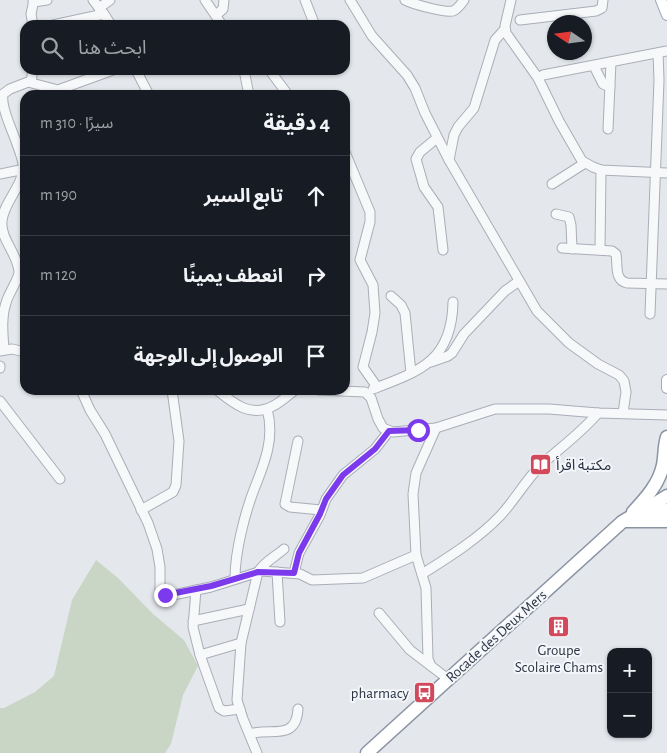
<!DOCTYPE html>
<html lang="ar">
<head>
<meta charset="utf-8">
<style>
  body { margin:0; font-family:"Alegreya Sans","Noto Sans Arabic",sans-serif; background:#242831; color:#f1f3f6; direction:rtl }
  .controls { position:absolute; right:15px; bottom:15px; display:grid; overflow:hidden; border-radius:10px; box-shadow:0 1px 4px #0004 }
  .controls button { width:45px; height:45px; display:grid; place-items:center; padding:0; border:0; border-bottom:1px solid #363941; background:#171b24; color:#f1f3f6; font:25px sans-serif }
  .compass { position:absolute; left:547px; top:15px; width:45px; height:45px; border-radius:50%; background:#171b24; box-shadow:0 1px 4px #0004; rotate:283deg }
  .stop { position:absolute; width:15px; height:15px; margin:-11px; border:4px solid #7c3aed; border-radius:50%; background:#fff }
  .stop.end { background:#7c3aed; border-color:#fff; box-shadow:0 1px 5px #0008 }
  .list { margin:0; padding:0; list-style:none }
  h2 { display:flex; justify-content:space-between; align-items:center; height:65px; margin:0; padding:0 20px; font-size:21px }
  h2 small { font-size:16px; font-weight:400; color:#9ea1a6 }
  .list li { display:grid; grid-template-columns:32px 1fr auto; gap:15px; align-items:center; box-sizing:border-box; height:80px; padding:0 20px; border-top:1px solid #363941 }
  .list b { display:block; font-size:19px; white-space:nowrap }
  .list em { font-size:16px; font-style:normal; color:#9ea1a6 }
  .icon { flex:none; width:28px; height:28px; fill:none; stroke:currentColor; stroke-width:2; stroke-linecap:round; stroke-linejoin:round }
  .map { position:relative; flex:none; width:667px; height:753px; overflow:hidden; direction:ltr }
  .search { position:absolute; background:#171b24; box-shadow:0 1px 4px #0004; left:20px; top:20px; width:330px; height:55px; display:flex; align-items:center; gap:12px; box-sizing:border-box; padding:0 18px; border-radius:15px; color:#9ea1a6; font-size:19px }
  .panel { position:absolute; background:#171b24; box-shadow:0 1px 4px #0004; left:20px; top:90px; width:330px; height:305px; border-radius:15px; direction:rtl }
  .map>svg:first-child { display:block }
  .green { fill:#c9d6c5 }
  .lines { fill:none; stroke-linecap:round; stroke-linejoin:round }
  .minor-casing { stroke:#a9aeb7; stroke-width:11 }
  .major-casing { stroke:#a3abb8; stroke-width:12 }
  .highway-casing { stroke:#8b94a3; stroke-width:15 }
  .minor { stroke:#f7f8fa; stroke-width:9 }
  .major { stroke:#fff; stroke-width:10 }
  .highway { stroke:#fff; stroke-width:12 }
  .route { stroke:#7c3aed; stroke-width:6 }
  .labels { text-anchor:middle; stroke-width:4; stroke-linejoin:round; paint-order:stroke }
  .poi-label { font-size:15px; fill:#2b3445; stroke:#f4f6f9; text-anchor:start }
  .street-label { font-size:15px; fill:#2b3445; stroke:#f4f6f9 }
</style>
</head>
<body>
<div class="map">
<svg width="667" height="753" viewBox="0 0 667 753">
  <rect width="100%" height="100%" fill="#e4e7ec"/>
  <path class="green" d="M96,560L118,578L153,614L184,640L198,666L183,695L171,744L165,753H0V708H4L35,692L54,676L72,600Z"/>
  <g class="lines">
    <defs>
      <g id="minor">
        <path d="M93,0L104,14L111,25"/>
        <path d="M205,0L222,25"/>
        <path d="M305,0L314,23"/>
        <path d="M350,0L372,36L407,75L415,88L425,113L449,160L537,311L569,343L598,364L619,375L624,381L626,392L623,413"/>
        <path d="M405,0C413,4 444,13 453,11C458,9 461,4 464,0"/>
        <path d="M511,0L505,26L506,33L538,78L559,121L582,161L593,167L601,170L667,173"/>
        <path d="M33,2L47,0"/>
        <path d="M99,8L110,0"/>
        <path d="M216,15L223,9L224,0"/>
        <path d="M520,20L596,11L602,8L603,0"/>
        <path d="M33,25L31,14L34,0"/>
        <path d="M53,25L104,14"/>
        <path d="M594,66L603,84L610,87"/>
        <path d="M136,70L149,95"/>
        <path d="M244,70L249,95"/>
        <path d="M271,72L288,95"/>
        <path d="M538,78L543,75L667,51"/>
        <path d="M31,82L33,70"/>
        <path d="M608,129L611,62"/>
        <path d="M437,138L420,152L416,159L424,187L438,207L443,250"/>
        <path d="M345,152L370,212V222L360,260L373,285L375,313L372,332L363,367L377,387"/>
        <path d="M449,160L454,135L458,127L474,108L495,40L505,29"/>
        <path d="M0,174L25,169"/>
        <path d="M552,184L585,163"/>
        <path d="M556,214L569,217L571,225L572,249"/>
        <path d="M562,248L612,251L616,254C618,265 614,280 627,283L667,284"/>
        <path d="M600,250L601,170"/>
        <path d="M391,296L401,305L405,313L411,373"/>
        <path d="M650,314L659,80L658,53"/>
        <path d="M4,349C3,334 1,318 6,303C8,294 19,279 19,272C18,254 0,239 2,221C4,200 25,185 23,164C20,144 0,111 3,94L10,89L28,82L58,90L113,70"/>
        <path d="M0,351L12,349L25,352"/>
        <path d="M431,362L448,356L452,353L464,334L505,291L519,281"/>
        <path d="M0,366V368"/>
        <path d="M373,389C421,371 452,360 453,302"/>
        <path d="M81,390L90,410L105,434L148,523L157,549L160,567V589L163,595L178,594L211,587L262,571L300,574L312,580L363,578L416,555"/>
        <path d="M217,390C234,404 251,418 273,406C281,402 288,395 295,390"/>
        <path d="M318,390L365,392L371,398L378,419L383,428L393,432L436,428L495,409H549L598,413L667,415"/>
        <path d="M0,401L60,479"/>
        <path d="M436,428L416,473L413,494L416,555L426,588L428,659L431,666L448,679"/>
        <path d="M298,441L285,504L290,507L321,510"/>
        <path d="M141,510L173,492L176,485L179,441L172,390"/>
        <path d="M277,572L280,622"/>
        <path d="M294,573L299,553L320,515L326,499L343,475L375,449L389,431"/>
        <path d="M422,574C449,557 478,539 500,516C515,500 525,481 541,465C560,448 581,433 598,413"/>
        <path d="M235,578C235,552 245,512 255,487C265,462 275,437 267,409"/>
        <path d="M196,590L193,627L200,655L219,708L224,711L240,709"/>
        <path d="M379,613L410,650L431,666"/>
        <path d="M193,621L249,609"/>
        <path d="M200,655L241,643"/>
        <path d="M250,734C270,727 296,742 298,709"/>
        <path d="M257,753L243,719L237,700L241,643L258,572C265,561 275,557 284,549"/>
      </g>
      <g id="major">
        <path d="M661,0L667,15"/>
        <path d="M667,380V388"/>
      </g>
      <g id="highway">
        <path d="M633,512C646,498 659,484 663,465C665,455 664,446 667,437"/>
        <path d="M645,513L667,510"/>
        <path d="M624,521H667"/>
        <path d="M367,753L622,522C636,513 652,506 667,496"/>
      </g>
    </defs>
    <use href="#minor" class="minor-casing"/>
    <use href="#major" class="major-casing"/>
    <use href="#highway" class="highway-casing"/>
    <use href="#minor" class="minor"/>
    <use href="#major" class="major"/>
    <use href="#highway" class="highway"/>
  </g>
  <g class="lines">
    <path class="route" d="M165,595L211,586L258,572L294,573L299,553L320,514L326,499L343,475L375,449L389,431L418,430"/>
  </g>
  <defs>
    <symbol id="library-square" viewBox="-11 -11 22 22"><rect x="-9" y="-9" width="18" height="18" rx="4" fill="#d1495b" stroke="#f4f6f9"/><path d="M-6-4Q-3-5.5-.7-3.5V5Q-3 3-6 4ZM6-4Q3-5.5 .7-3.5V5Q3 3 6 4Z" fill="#fff"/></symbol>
    <symbol id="building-square" viewBox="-11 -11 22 22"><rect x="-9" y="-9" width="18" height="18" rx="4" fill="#d1495b" stroke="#f4f6f9"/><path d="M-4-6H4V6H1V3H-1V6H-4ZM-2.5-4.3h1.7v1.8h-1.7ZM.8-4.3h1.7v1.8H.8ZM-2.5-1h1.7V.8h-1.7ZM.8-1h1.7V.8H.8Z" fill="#fff"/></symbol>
    <symbol id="bus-square" viewBox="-11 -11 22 22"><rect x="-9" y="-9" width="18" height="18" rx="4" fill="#d1495b" stroke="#f4f6f9"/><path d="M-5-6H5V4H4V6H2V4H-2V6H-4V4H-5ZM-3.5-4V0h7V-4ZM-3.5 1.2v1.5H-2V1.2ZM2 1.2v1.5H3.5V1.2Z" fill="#fff"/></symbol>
  </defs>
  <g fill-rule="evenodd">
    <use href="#library-square" x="528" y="452" width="25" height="25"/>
    <use href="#building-square" x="546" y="614" width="25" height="25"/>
    <use href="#bus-square" x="412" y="680" width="25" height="25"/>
  </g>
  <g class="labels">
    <g class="poi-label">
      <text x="556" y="470">مكتبة اقرأ</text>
      <text x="559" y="655" text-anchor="middle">Groupe<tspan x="559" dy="17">Scolaire Chams</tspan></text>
      <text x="409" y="698" text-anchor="end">pharmacy</text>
    </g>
    <g class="street-label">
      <text transform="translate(496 636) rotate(-42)" y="5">Rocade des Deux Mers</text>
    </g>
  </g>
</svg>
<div class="controls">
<button>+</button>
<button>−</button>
</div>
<svg class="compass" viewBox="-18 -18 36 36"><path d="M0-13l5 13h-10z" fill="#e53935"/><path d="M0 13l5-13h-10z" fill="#9ea1a6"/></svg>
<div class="stop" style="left:418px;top:430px"></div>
<div class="stop end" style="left:165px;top:595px"></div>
<div class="search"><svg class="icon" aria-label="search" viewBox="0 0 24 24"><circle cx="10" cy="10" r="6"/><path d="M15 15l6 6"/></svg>ابحث هنا</div>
<section class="panel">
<h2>4 دقيقة<small>سيرًا · 310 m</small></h2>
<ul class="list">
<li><svg class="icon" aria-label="ahead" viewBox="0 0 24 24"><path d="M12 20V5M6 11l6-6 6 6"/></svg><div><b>تابع السير</b></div><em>190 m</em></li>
<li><svg class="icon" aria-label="right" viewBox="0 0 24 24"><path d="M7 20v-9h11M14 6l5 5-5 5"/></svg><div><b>انعطف يمينًا</b></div><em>120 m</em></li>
<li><svg class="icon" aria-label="arrive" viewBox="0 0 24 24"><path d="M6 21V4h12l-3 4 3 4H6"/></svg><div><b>الوصول إلى الوجهة</b></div></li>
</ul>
</section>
</div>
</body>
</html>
